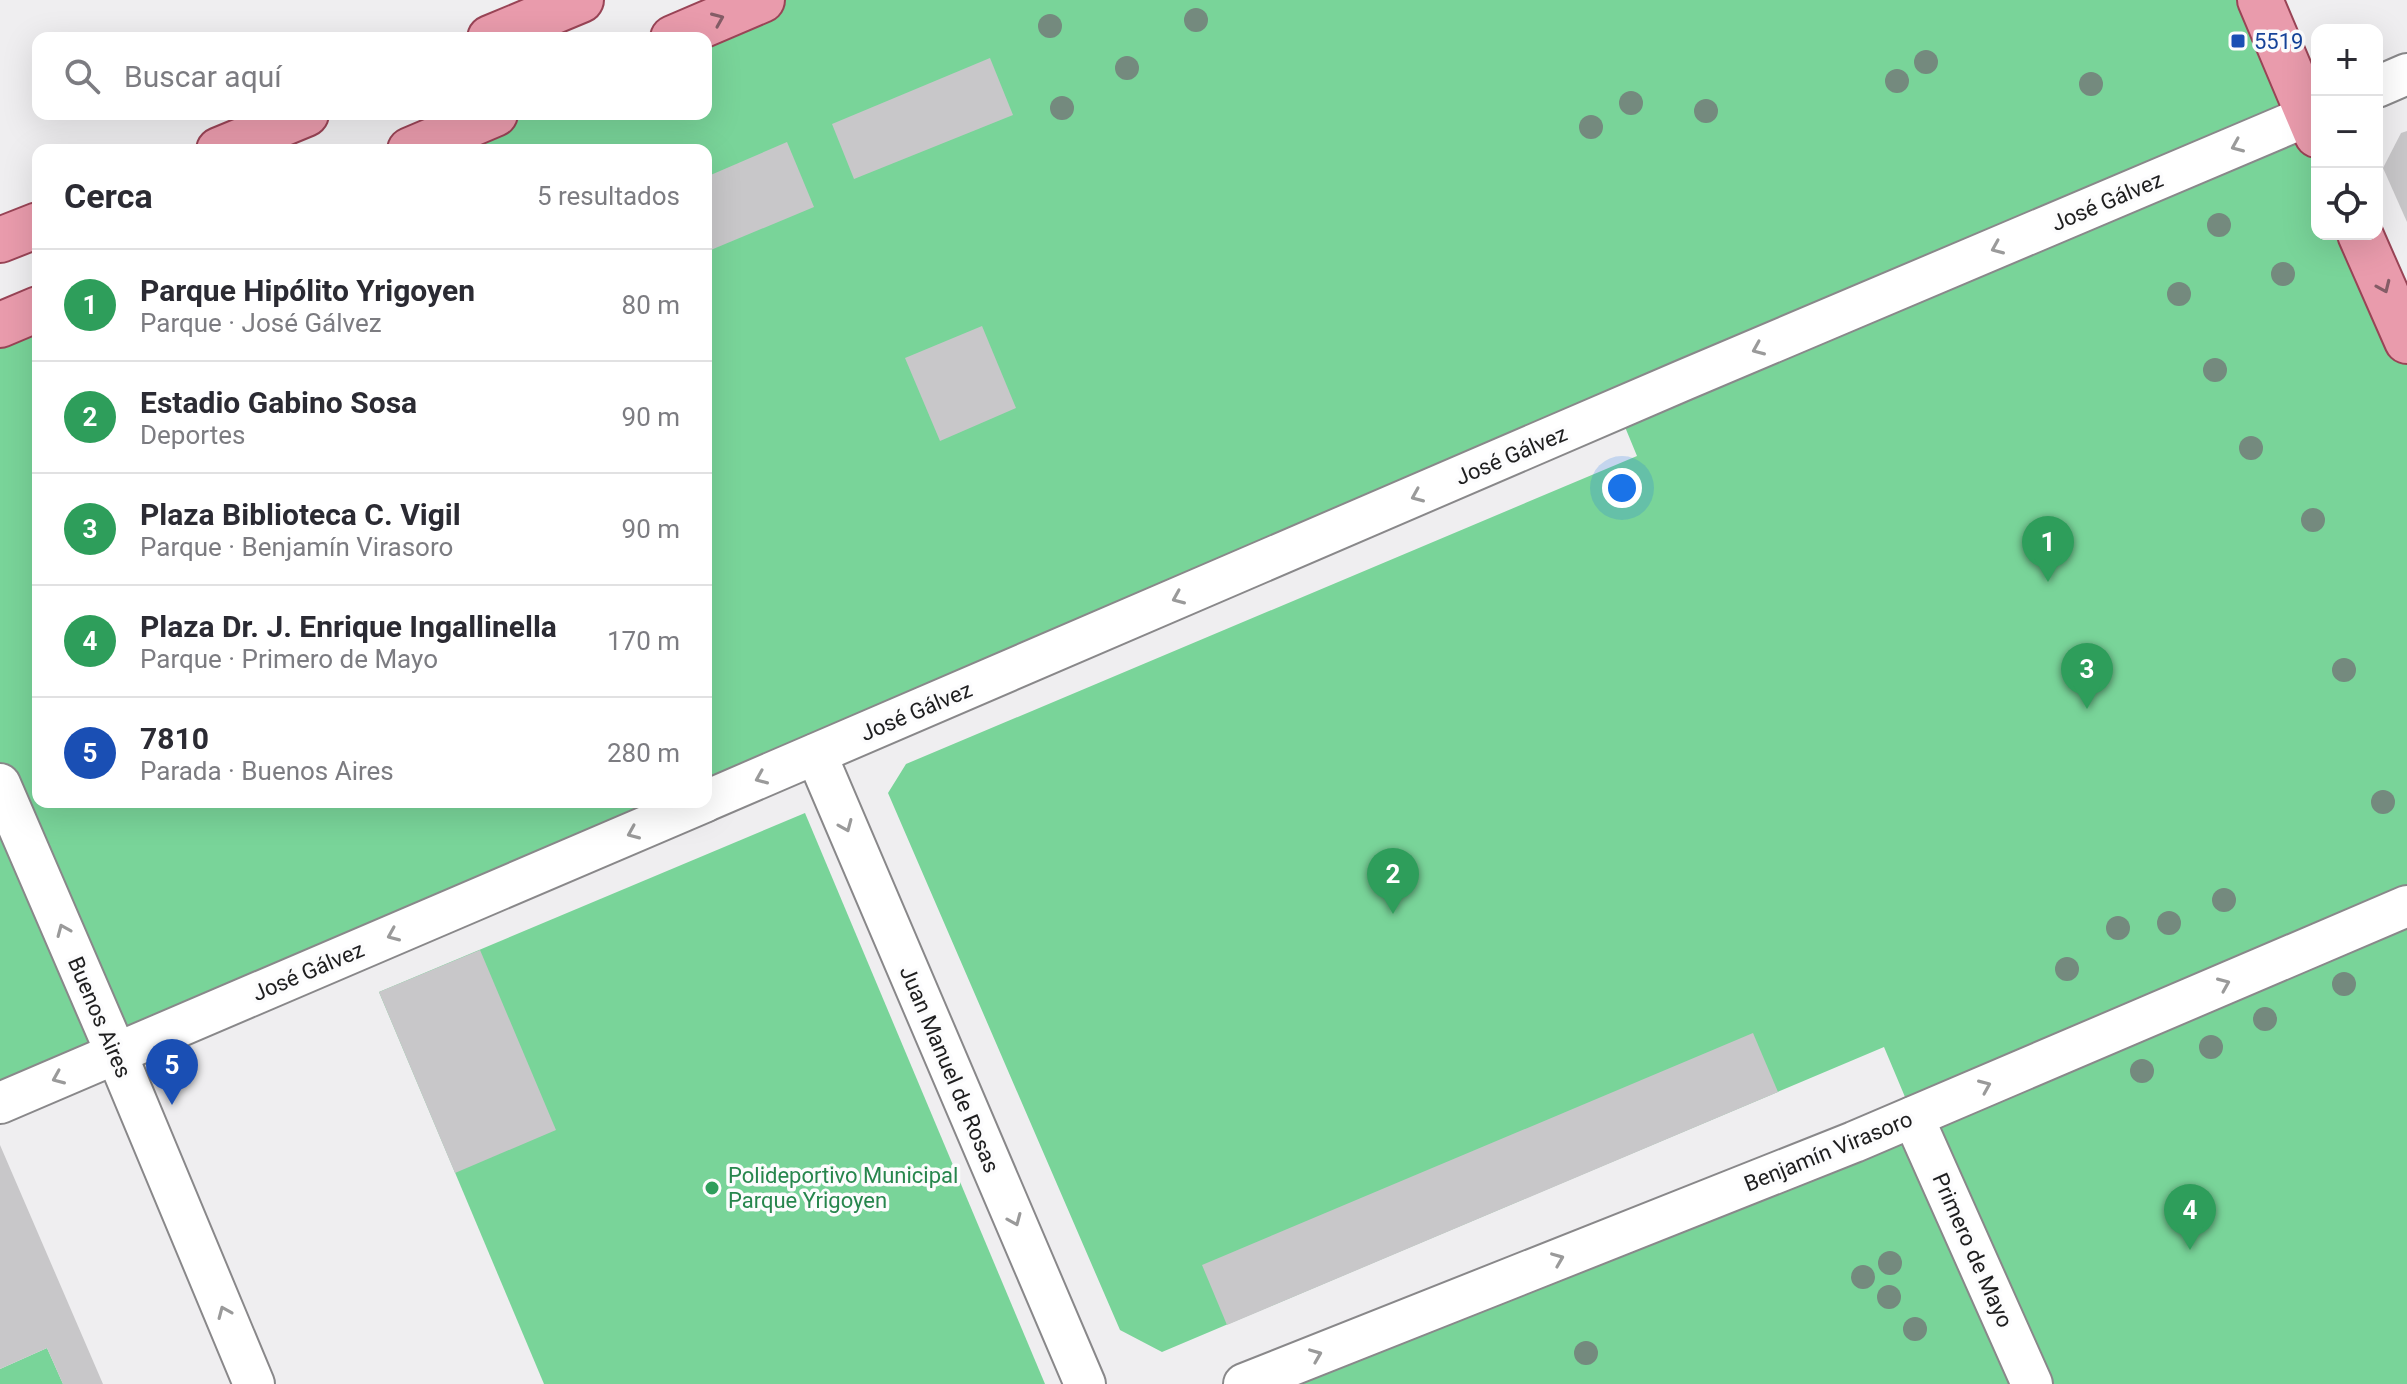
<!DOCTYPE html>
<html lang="es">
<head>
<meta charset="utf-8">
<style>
  body { margin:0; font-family:Roboto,sans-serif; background:#f2f2f3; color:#2b2b33 }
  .controls { position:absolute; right:24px; top:24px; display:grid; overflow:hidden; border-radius:16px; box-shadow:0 8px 32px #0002 }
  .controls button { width:72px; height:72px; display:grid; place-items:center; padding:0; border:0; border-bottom:2px solid #e1e1e2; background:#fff; color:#2b2b33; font:40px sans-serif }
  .you { position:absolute; left:1622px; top:488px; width:28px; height:28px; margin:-20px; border:6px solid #fff; border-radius:50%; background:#1a73e8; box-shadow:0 0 0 12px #1a73e833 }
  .badge { display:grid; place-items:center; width:52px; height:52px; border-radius:50%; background:#1061b0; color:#fff; font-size:26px; font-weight:700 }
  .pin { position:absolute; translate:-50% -66px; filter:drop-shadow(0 2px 4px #0008) }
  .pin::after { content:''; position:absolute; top:42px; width:28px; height:24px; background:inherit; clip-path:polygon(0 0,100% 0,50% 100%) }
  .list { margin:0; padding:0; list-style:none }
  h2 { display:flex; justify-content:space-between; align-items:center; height:104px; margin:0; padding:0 32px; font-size:34px }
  h2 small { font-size:26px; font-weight:400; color:#7c7c81 }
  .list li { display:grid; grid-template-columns:52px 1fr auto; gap:24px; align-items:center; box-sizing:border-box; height:112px; padding:0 32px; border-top:2px solid #e1e1e2 }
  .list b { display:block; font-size:30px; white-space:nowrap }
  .list p { margin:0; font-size:26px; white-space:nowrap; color:#7c7c81 }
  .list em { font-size:26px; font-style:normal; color:#7c7c81 }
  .icon { flex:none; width:44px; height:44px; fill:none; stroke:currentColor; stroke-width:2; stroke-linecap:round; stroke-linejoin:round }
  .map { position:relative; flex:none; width:2407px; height:1384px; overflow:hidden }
  .search { position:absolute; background:#fff; box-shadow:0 8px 32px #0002; left:32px; top:32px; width:680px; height:88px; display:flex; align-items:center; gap:20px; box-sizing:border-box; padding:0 28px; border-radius:16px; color:#7c7c81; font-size:30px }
  .panel { position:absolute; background:#fff; box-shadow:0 8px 32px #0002; left:32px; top:144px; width:680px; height:664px; border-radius:16px }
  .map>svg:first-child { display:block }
  .green { fill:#79d499 }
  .building { fill:#c8c7c9 }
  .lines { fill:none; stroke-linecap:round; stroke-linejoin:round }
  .minor-casing { stroke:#89888a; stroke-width:44 }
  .major-casing { stroke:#994456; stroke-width:48 }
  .minor { stroke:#fff; stroke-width:40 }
  .major { stroke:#e99bac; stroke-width:44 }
  .tree { fill:#748a7e }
  .oneway { stroke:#845c66 }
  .oneway2 { stroke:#9a9a9a }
  .transit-dot { fill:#1a4fb4; stroke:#fcfcfd; stroke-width:3 }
  .leisure-dot { fill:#2e9e5b; stroke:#fcfcfd; stroke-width:3 }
  .labels { text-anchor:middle; stroke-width:7; stroke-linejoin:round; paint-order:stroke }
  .transit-label { font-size:22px; fill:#164399; stroke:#fcfcfd; text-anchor:start }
  .street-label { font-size:22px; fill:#1e1e1f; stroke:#fcfcfd }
  .leisure-label { font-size:22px; fill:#27864d; stroke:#fcfcfd; text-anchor:start }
</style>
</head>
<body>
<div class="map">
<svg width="2407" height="1384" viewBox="0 0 2407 1384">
  <rect width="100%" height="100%" fill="#efeef0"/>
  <g class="green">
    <path d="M762,0H2260L2317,135V234H2360L2407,341V1384H1244L1913,1116L1884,1047L1162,1352L1120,1330L888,793L906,764L1637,456L1618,410L706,801V150H410L495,114H706V38Z"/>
    <path d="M38,309V802H704L0,1103V325Z"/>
    <path d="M805,813L1045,1384H544L379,992Z"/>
    <path d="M47,1348L63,1384H0V1369Z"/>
  </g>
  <g class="building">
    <path d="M990,58L1013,115L854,179L832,124Z"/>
    <path d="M2407,131V222L2383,168L2401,133Z"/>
    <path d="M787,142L814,207L706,252V177Z"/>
    <path d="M982,326L1016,408L940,441L905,358Z"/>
    <path d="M480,950L556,1130L455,1173L379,992Z"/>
    <path d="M1753,1033L1778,1092L1227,1325L1202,1265Z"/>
    <path d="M0,1145L103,1384H63L47,1348L0,1369Z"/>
  </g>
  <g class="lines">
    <defs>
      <g id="minor">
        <path d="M2377,87L2407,74"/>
        <path d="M816,754L1085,1384"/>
        <path d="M0,784L116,1053L254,1384"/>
        <path d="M706,801L1684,380L2317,112"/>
        <path d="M0,1103L704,802"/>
        <path d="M1913,1117L2032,1384"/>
        <path d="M1244,1384L1854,1142L2407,906"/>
      </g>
      <g id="major">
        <path d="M2260,0L2317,135"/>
        <path d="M490,38L581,0"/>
        <path d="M673,38L762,0"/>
        <path d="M219,150L306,114"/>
        <path d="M410,150L495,114"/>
        <path d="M2360,234L2407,341"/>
        <path d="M0,240L38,225"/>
        <path d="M0,325L38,309"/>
      </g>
    </defs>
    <use href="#minor" class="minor-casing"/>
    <use href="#major" class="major-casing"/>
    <use href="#minor" class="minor"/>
    <use href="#major" class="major"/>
  </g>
  <g class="tree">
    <circle cx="1196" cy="20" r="12"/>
    <circle cx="1050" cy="26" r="12"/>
    <circle cx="1926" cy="62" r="12"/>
    <circle cx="1127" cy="68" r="12"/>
    <circle cx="1897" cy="81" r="12"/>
    <circle cx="2091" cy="84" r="12"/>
    <circle cx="1631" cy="103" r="12"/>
    <circle cx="1062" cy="108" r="12"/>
    <circle cx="1706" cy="111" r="12"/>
    <circle cx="1591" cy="127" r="12"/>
    <circle cx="2219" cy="225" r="12"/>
    <circle cx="2283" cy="274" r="12"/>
    <circle cx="2179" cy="294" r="12"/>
    <circle cx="2215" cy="370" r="12"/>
    <circle cx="2251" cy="448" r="12"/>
    <circle cx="2313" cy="520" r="12"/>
    <circle cx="2344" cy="670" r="12"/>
    <circle cx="2383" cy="802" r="12"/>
    <circle cx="2224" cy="900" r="12"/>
    <circle cx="2169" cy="923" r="12"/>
    <circle cx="2118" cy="928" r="12"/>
    <circle cx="2067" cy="969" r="12"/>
    <circle cx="2344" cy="984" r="12"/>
    <circle cx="2265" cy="1019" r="12"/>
    <circle cx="2211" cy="1047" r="12"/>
    <circle cx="2142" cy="1071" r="12"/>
    <circle cx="1890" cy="1263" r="12"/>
    <circle cx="1863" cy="1277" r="12"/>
    <circle cx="1889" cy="1297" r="12"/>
    <circle cx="1915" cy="1329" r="12"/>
    <circle cx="1586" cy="1353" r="12"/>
  </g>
  <defs><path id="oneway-chevron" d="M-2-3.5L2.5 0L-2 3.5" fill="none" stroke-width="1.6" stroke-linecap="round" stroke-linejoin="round" transform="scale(2)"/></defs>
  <g class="oneway">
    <use href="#oneway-chevron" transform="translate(718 19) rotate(-23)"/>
    <use href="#oneway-chevron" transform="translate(2384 287) rotate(66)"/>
  </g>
  <g class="oneway2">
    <use href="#oneway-chevron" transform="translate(2237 146) rotate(157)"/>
    <use href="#oneway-chevron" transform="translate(1997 248) rotate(157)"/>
    <use href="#oneway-chevron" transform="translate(1758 349) rotate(157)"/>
    <use href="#oneway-chevron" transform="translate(1417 496) rotate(157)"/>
    <use href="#oneway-chevron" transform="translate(1178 598) rotate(157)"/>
    <use href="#oneway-chevron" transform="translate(761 778) rotate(157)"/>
    <use href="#oneway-chevron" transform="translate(846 826) rotate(67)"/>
    <use href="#oneway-chevron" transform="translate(633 833) rotate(157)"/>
    <use href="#oneway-chevron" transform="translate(63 930) rotate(-113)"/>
    <use href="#oneway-chevron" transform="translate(393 935) rotate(157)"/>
    <use href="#oneway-chevron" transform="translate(2224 984) rotate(-23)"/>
    <use href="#oneway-chevron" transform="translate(58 1078) rotate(157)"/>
    <use href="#oneway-chevron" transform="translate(1985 1086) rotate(-23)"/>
    <use href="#oneway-chevron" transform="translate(1015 1220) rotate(67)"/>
    <use href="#oneway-chevron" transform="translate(1558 1259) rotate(-22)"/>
    <use href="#oneway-chevron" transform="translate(224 1312) rotate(-113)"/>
    <use href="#oneway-chevron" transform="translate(1316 1355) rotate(-22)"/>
  </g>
  <rect class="transit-dot" x="2230" y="33" width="16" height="16" rx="4"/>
  <circle class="leisure-dot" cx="712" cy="1188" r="8"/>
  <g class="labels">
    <g class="transit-label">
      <text x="2254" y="49">5519</text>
    </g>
    <g class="street-label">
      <text transform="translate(2107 201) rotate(-23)" y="8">José Gálvez</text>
      <text transform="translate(1511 455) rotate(-23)" y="8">José Gálvez</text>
      <text transform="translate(916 711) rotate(-23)" y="8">José Gálvez</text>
      <text transform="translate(308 971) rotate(-23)" y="8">José Gálvez</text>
      <text transform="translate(100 1017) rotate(67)" y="8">Buenos Aires</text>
      <text transform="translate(950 1069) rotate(67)" y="8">Juan Manuel de Rosas</text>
      <text transform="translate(1828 1151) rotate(-22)" y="8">Benjamín Virasoro</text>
      <text transform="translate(1973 1250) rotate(66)" y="8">Primero de Mayo</text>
    </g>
    <g class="leisure-label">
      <text x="728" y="1183">Polideportivo Municipal<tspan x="728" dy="25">Parque Yrigoyen</tspan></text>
    </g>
  </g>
</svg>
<div class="controls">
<button>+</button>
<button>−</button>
<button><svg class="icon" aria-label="locate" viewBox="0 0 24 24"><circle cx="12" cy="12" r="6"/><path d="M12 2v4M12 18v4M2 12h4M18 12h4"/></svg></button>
</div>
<div class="you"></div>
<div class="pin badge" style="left:2048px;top:582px;background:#2e9e5b">1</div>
<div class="pin badge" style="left:1393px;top:914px;background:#2e9e5b">2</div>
<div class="pin badge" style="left:2087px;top:709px;background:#2e9e5b">3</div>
<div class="pin badge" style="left:2190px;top:1250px;background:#2e9e5b">4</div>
<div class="pin badge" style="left:172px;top:1105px;background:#1a4fb4">5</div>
<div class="search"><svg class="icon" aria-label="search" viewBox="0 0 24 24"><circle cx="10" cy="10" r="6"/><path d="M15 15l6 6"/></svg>Buscar aquí</div>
<section class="panel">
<h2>Cerca<small>5 resultados</small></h2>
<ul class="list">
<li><span class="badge" style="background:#2e9e5b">1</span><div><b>Parque Hipólito Yrigoyen</b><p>Parque · José Gálvez</p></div><em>80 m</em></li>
<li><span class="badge" style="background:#2e9e5b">2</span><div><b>Estadio Gabino Sosa</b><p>Deportes</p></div><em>90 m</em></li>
<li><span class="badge" style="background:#2e9e5b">3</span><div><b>Plaza Biblioteca C. Vigil</b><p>Parque · Benjamín Virasoro</p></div><em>90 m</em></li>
<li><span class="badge" style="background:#2e9e5b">4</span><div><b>Plaza Dr. J. Enrique Ingallinella</b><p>Parque · Primero de Mayo</p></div><em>170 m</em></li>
<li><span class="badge" style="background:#1a4fb4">5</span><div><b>7810</b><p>Parada · Buenos Aires</p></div><em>280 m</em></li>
</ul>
</section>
</div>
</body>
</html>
